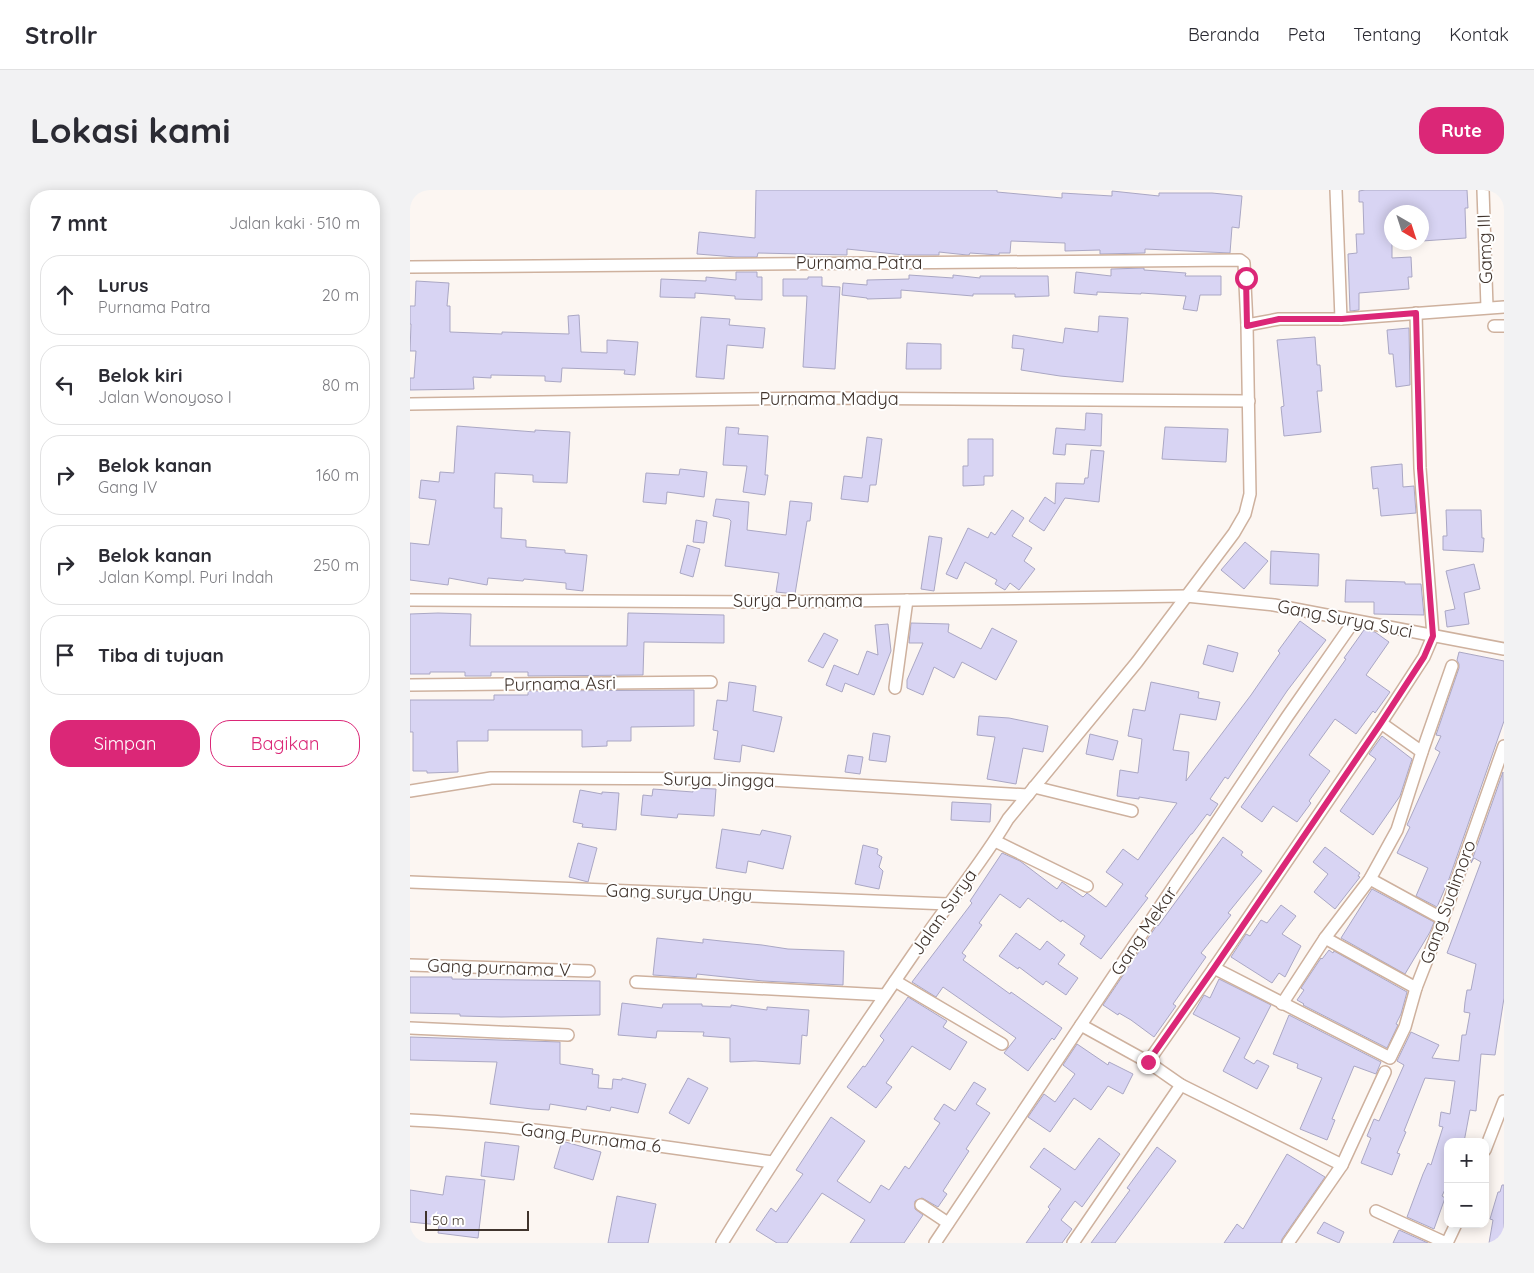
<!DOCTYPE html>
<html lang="id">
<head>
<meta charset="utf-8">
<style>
  body { margin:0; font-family:Quicksand,sans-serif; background:#f2f2f3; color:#2b2b33 }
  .controls { position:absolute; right:15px; bottom:15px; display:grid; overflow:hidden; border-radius:10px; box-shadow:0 2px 12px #0003 }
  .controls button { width:45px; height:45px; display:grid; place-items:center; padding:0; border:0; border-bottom:1px solid #e1e1e2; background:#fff; color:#2b2b33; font:25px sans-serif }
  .compass { position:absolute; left:974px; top:15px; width:45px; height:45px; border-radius:50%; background:#fff; box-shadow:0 2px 12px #0003; rotate:141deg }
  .scale { position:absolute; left:15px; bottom:12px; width:104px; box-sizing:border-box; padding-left:5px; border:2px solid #40342d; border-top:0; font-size:14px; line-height:18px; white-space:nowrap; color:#40342d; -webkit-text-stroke:4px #fff; paint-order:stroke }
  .stop { position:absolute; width:15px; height:15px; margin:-11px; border:4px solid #db2777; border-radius:50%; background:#fff }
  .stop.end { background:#db2777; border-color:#fff; box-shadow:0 1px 5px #0008 }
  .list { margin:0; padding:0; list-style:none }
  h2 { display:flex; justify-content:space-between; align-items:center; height:65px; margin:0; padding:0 20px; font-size:21px }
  h2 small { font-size:16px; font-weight:400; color:#7c7c81 }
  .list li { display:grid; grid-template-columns:32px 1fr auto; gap:15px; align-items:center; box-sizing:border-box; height:80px; margin:0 10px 10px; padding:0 10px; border:1px solid #e1e1e2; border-radius:20px }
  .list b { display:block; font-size:19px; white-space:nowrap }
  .list p { margin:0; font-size:16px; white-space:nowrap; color:#7c7c81 }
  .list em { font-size:16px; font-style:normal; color:#7c7c81 }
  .actions { display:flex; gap:10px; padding:15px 20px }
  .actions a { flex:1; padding:11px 0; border:1px solid #db2777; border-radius:20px; text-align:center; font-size:18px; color:#db2777 }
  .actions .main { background:#db2777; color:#fff }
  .icon { flex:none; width:28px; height:28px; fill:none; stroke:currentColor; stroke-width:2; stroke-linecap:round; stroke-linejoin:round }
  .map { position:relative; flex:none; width:1094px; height:1053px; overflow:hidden; border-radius:20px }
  header { display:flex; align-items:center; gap:30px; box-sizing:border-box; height:70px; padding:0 25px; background:#fff; border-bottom:1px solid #e1e1e2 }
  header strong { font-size:24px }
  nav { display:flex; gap:28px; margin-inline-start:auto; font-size:18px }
  .intro { display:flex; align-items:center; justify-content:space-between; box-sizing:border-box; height:120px; padding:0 30px }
  h1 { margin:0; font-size:35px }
  .button { padding:12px 22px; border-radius:20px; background:#db2777; color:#fff; font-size:18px; font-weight:700 }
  main { display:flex; gap:30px; padding:0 30px }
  aside { flex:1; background:#fff; border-radius:20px; box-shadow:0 2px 12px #0003 }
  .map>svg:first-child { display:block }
  .building { fill:#d8d4f3; stroke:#aaa7c4 }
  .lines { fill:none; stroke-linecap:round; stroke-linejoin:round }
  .street-casing { stroke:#ceb19e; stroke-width:14 }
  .street { stroke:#fff; stroke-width:11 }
  .route { stroke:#db2777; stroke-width:6 }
  .labels { text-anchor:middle; stroke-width:4; stroke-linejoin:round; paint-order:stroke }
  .street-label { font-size:18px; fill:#40342d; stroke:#fff }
</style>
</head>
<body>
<header>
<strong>Strollr</strong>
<nav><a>Beranda</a><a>Peta</a><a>Tentang</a><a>Kontak</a></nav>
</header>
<div class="intro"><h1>Lokasi kami</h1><a class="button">Rute</a></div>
<main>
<aside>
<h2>7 mnt<small>Jalan kaki · 510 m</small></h2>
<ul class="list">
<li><svg class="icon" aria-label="ahead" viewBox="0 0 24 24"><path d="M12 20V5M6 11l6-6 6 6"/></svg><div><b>Lurus</b><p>Purnama Patra</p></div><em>20 m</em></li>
<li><svg class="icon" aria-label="left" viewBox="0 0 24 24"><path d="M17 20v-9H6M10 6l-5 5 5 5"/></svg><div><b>Belok kiri</b><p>Jalan Wonoyoso I</p></div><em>80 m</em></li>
<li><svg class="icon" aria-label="right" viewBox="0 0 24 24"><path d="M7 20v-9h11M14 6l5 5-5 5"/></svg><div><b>Belok kanan</b><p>Gang IV</p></div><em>160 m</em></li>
<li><svg class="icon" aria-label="right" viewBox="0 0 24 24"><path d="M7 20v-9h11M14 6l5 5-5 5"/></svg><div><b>Belok kanan</b><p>Jalan Kompl. Puri Indah</p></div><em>250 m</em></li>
<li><svg class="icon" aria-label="arrive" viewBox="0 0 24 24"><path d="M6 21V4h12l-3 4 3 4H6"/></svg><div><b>Tiba di tujuan</b></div></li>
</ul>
<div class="actions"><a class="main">Simpan</a><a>Bagikan</a></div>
</aside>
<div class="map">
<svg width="1094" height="1053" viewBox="0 0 1094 1053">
  <rect width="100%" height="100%" fill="#fcf6f2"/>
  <g class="building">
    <path d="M346,0H587V2L652,8V3L702,6V1L749,6V3H802L832,6L829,38L822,37L820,63L735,59V63L690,64V60L655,61V53L601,51L600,63H589V65L560,63L559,65H557L529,62V65H494L437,59V65L348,63L347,67H326L287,64L289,42L345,48Z"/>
    <path d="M955,0H1057L1058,18H1055L1056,48L1012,51V22H982V68L1001,67L1002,87H998L999,99L949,103V120L940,121L938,64L947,63L946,44H954L953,12H949V1Z"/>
    <path d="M734,78V80L776,83L775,86H811V105H790L787,121L773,119L776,106L731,103V104L687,102V105L664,103L666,82L701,86V79Z"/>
    <path d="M326,82H347V87H352V110L325,109V106L285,103V108L250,107L251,89L296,91V87L326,90Z"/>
    <path d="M499,85L543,88V85L570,88V86H638L639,106L605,107V104H563V106L491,100V108L457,109V108L432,105L433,93L457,95V90L499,89Z"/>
    <path d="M398,87H412V96L430,97L425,179L393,177L397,106H373V89H398Z"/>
    <path d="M6,91L39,93L37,116H40V142L92,144V142L159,144L158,126L169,125L171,162L197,163V150L228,152L225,185L214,184L215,180L152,178L151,192L135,191V186L81,185V188L63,187L64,199L0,200V188H4L6,161H0L1,134H0V116H5Z"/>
    <path d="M689,126L718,128L713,192L650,186L611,180L614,159L602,158L603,145L653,153L655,138L688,142Z"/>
    <path d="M291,127L320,129L319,135L355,138L353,158L317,155L314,189L286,187Z"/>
    <path d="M999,138L1000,195L986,197L983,164H979L977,140Z"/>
    <path d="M905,147L907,175H910L912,201H907L911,242L874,246L871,217L874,216L867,150Z"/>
    <path d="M497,153L531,154V179H496Z"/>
    <path d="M676,223L692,224L691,256L656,254L655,265L643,264L646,238L675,240Z"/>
    <path d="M47,236L125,242V240L160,242L157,293L123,292V285L85,283L84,318H92L91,348L116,350V357L155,360V363L177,365L173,401L156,399V393L114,389L113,391L78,388L77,395L39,388L38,395L0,390V353L19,355L26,310L9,308L11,290L29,292L30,282L44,283Z"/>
    <path d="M316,237L329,238L328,244L358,246L355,285H358L355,305L333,302L337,276L313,275Z"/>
    <path d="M755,237L818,239L816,272L752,269Z"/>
    <path d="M457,247L472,249L466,295H460L458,312L431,309L434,286L452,288Z"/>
    <path d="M558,249H583V286H574V295L553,296V276H558Z"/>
    <path d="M681,260L694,261L689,312L655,308L634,341L619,331L635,307L645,314L646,293L674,294L675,288H678Z"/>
    <path d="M992,274L993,297L1004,296L1006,323L971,326L968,298L963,299L961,277Z"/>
    <path d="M270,279L297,282L294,307L257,302L256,314L233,312L236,283L269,285Z"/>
    <path d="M306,309L339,312L337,340L376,345L380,311L402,313L400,331H397L385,404L366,402L369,383L315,376L321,331L319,329L303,326Z"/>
    <path d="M602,320L614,328L602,346L622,358L614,371L625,379L609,400L600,393L595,400L585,394L587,390L555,372L547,389L536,384L558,338L578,348L581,342L585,345Z"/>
    <path d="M1036,320H1071L1072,348H1074L1073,362L1033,360V346H1037Z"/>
    <path d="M286,330L297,332L294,353L283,352Z"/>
    <path d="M519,346L532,348L524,401L511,399Z"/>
    <path d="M835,352L858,371L834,399L811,380Z"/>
    <path d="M277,355L290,359L283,387L270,383Z"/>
    <path d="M861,361L909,364L908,396L860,394Z"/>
    <path d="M1064,374L1070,399L1054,403L1059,434L1037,437L1035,421L1045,419L1036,381Z"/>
    <path d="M936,390L995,392V394H1011L1014,425L964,424V412H935Z"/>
    <path d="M28,423L61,424L60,456H217L218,423L314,425V453L234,452L233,485L118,486V482H81V486H55V482H20V484H0V424Z"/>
    <path d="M890,431L916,450L877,501L818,589L815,587L800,609L808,614L800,626L797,624L782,644H781L735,706L738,708L691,769L670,754L675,746L652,730L651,732L618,708L610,718L590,704L569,733L572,735L552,763L556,766L553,770L600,804L601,802L652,838L644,850L642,848L618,881L594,863L606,848L533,797L526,807L502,792L562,713L560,711L592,663L610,671L647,699L652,692L673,707L677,703L696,717L713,694L696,682L713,659L728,670L767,613L729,607V609L707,606L710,580L728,583L732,549L718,546L723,519L735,521L741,492L789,502L788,508L810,512L806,530L770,524L763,560L779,562L776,591L841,505L870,463L868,461Z"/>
    <path d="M501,433L539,434L538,442L571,459L582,438L607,451L586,490L552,472L544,488L524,477L513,505L497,498V490L513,453H499Z"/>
    <path d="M478,434L481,461L464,505L435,493L432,502L416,495L424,475L448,485L457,461L468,465L465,435Z"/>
    <path d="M954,440L965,442L979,452L956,485L980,502L965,523L963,521L946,544L925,529L899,565L920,581L899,611L901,613L887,632L863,616L852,632L831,617L936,469L934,468Z"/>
    <path d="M414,443L428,450L413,478L398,471Z"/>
    <path d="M798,455L828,463L823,482L793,474Z"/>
    <path d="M1049,462L1094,471V531L1039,689L1027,717L1006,706L1018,678L987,663L1000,637L997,635L1030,562L1025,559L1031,546L1026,545L1049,478V474L1047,470Z"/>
    <path d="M319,492L346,496L343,521L372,527L364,562L332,555L330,572L304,569L308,541L303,540L307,510L317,511Z"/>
    <path d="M284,500V536L221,537V551H197V556L172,557V540H78V551H47L48,582L17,583V581H3V542H0V510H84V505H118V501Z"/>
    <path d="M569,526L599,528L638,536L633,562L613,558L606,594L577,589L585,547L567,545Z"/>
    <path d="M463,543L480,546L476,572L459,570Z"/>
    <path d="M680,544L708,551L703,570L676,564Z"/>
    <path d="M972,546L1002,569L990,606L963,645L930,621L966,569L959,564Z"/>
    <path d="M438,565L453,567L450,584L435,582Z"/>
    <path d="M1093,582L1094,808L1085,865L1071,864L1066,921L1060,920L1054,952H1038V993L1032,1006L1035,1008L1024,1039L997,1027L1013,984L1018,973L1021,975L1033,937L1029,936L1031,922L1040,924L1045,891L1015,888L994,941L996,942L987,963L990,964L982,985L951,973L961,948L957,946L964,929L969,931L994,875L987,871L1001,842L1029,855L1022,868L1049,871L1052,845H1056L1060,823L1054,822L1055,812L1057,800H1061L1066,774L1037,763L1071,672L1064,668L1061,673Z"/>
    <path d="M283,598L306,599L304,626L268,624L267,628L231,625L233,605L242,606L243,599L283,602Z"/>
    <path d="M170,600L192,604V602L209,603L206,640L172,637L173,634L163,632Z"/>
    <path d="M542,612L581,614L580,632L541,630Z"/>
    <path d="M312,639L350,645L352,640L381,646L373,679L338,671L336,683L306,678Z"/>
    <path d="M813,647L833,662L831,665L852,681L818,723L821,725L791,763L796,767L763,814L766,816L744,847L721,830L709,823L708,825L693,815L747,735L748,736Z"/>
    <path d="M168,653L187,658L178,692L159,687Z"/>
    <path d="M453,655L468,659L467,664L472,667L469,677L473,681L469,699L445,694Z"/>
    <path d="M915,657L950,683L948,686L950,687L925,719L904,702L918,684L903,672Z"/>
    <path d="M962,699L1024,732L1020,742L995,784L931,748Z"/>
    <path d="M871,715L886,726L872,744L891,756L875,787L869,783L862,793L821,767L836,744L840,746L851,730L857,733Z"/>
    <path d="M606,743L630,760L637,751L655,765L648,774L668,788L656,805L636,791L633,795L609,777L608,779L589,766Z"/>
    <path d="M247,748L293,753V749L311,751L352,755L378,759L434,761L433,795L353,791L287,784L286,788L243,785Z"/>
    <path d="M919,760L923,763L924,761L997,802L991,824L986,834L988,835L977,858L893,815L894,814L887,810L894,800L891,798L911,768L912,769Z"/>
    <path d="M0,787H42V789L190,791V825L91,827L50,826V824L0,823Z"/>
    <path d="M809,789L861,815L834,868L844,874L847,870L859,876L847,899L813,881L830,848L783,824L794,805L800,808Z"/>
    <path d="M498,807L537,831L533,837L557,852L540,880L502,856L476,893L482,897L466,918L437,897L453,876L455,877L474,850L470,846Z"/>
    <path d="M212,813L252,818L253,814H292V816L321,817V815L357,820V817L399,820L397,846L392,845L390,874L345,871L320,872V848L293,846L294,842L247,841L246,848L208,845Z"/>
    <path d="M879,825L971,872L966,884L944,876L922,929L925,930L917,950L890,939L912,888L887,878L888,874L863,864Z"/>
    <path d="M0,847L150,852V874L183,879L182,884L189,885L188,898L202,899L203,889L212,890V888L236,894L228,923L201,917L200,921L177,916L176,920L140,914L139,920L122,919L80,914L87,872L0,870Z"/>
    <path d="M667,854L698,875L699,872L723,884L713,904L698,896L681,920L664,908L640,942L618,927L634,904L645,912L665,884L653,875Z"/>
    <path d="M278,888L298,898L279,934L259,923Z"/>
    <path d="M564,892L576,899L566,914L580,923L556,959L559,961L533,1001L537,1004L528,1017L512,1008L505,1011V1019L513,1025L494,1053H440L455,1030L412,1003L377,1053H367L346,1040L361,1018L366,1022L393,984L386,980L421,927L455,951L427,991L460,1013L471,995L479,1000L495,976L499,979L530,933L524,929L534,914L545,921Z"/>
    <path d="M689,948L710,964L672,1017L665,1011L651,1030L662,1039L652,1053H616L640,1019L638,1017L651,999L620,977L634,958L665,980Z"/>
    <path d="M152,951L191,962L183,990L144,978Z"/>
    <path d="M75,952L109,956L104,990L71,986Z"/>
    <path d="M747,957L766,971L705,1053H681L720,1000L717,998Z"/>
    <path d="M877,964L915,987L872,1049L871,1053H814L827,1034L833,1039Z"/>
    <path d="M36,986L75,990L68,1048L28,1043L29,1035L0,1032V1000L33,1005Z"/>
    <path d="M1092,995H1094V1053H1079L1083,1030L1080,1029L1088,1002H1090Z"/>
    <path d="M207,1006L246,1014L238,1053H198Z"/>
    <path d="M914,1032L934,1042L929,1053L907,1043Z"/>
    <path d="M989,1040L1018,1053H983Z"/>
  </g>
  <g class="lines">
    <defs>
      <g id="street">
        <path d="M926,0L931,129"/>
        <path d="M1073,0L1077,117"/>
        <path d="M0,77L830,70L834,73L837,135L840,304L835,324L824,343L727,472L598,629C572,673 539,712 511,753C443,852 375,951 312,1053"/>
        <path d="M837,135L869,129H931L1094,117"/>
        <path d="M1084,136H1094"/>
        <path d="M0,214L408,208L839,211"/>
        <path d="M0,410L361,412L776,406L864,415L1094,459"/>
        <path d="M0,495L301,492"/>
        <path d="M485,498L497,410"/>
        <path d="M971,533L1012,562"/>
        <path d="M624,597L722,621"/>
        <path d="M0,601L81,588H97L344,589L618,605"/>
        <path d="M585,651L677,696"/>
        <path d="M960,689L1033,729"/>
        <path d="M0,692L538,714"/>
        <path d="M915,748L1006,798"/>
        <path d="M0,775L179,781"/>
        <path d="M804,778L980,868L995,837L1006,798L1033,729L1094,556"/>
        <path d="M485,791L592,854"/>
        <path d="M226,792L475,805"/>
        <path d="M872,814L915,748L960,689L987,640L1012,562L1042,476"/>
        <path d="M671,835L738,872L771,895L932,975"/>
        <path d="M0,838L158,845"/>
        <path d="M738,872L804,778L971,533L1014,467L1023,446L1010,278L1006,123"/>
        <path d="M0,930C122,936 242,955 362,972"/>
        <path d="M1075,960L1094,911"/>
        <path d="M511,1015L538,1033"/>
        <path d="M966,1021L1036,1053"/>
        <path d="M525,1053L877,527L944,431"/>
        <path d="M663,1053L771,895"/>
        <path d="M878,1053L932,975L975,882"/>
        <path d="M1037,1053L1046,1034"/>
      </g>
    </defs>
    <use href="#street" class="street-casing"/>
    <use href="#street" class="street"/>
  </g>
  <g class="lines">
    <path class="route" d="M738,872L804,778L971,533L1014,467L1023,446L1010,278L1006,123L932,129H869L837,136L836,88"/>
  </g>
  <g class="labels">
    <g class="street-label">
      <text transform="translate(1075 59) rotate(-92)" y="6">Gamg III</text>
      <text x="449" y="79">Purnama Patra</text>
      <text x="419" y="215">Purnama Madya</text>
      <text x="388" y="417">Surya Purnama</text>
      <text transform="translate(935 429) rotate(11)" y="6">Gang Surya Suci</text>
      <text transform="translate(150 494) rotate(-1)" y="6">Purnama Asri</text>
      <text transform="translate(309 590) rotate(1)" y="6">Surya Jingga</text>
      <text transform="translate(269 703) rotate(2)" y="6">Gang surya Ungu</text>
      <text transform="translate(1038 712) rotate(-70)" y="6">Gang Sudimoro</text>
      <text transform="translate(534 722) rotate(-55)" y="6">Jalan Surya</text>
      <text transform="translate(734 741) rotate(-56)" y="6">Gang Mekar</text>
      <text transform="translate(89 778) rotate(2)" y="6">Gang purnama V</text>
      <text transform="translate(181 948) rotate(7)" y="6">Gang Purnama 6</text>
    </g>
  </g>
</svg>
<div class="controls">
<button>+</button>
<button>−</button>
</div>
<svg class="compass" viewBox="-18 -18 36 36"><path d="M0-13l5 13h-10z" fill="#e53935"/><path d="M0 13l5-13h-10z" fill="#7c7c81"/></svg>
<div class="scale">50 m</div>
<div class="stop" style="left:836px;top:88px"></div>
<div class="stop end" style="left:738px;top:872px"></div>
</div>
</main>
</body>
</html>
